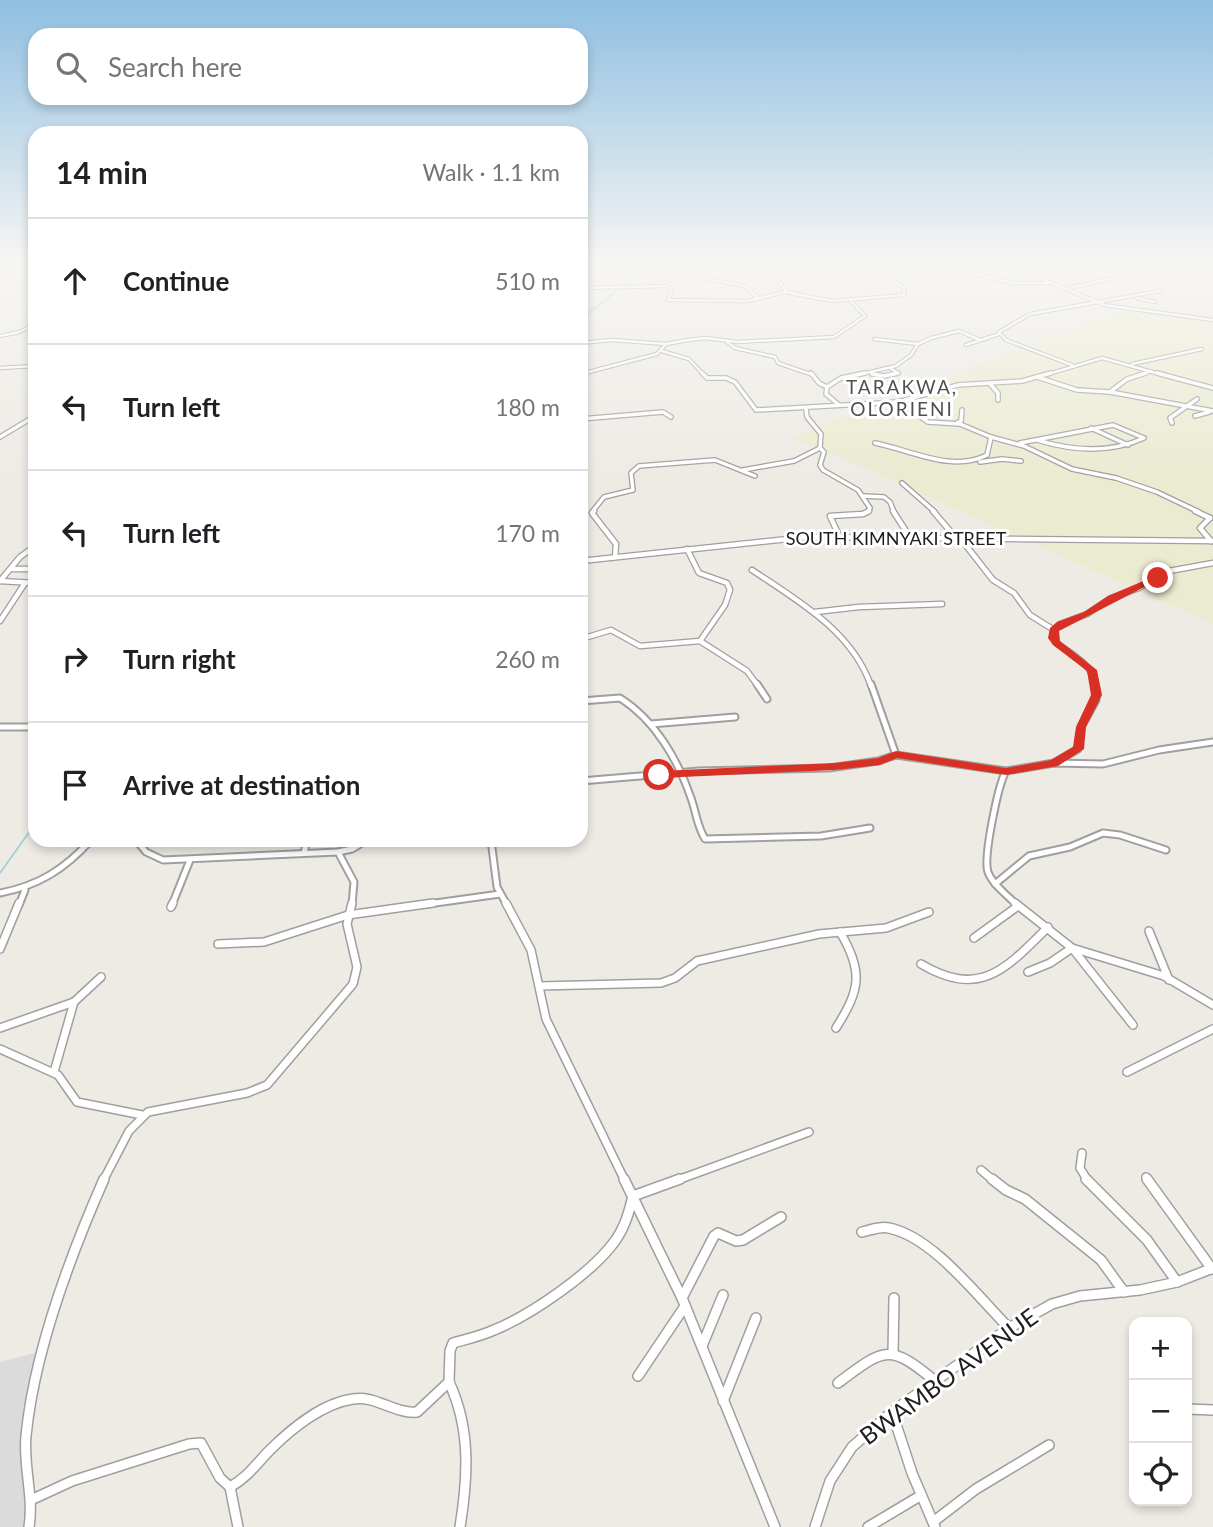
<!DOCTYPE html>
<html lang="en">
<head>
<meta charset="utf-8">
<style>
  body { margin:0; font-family:Lato,sans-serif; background:#f2f2f2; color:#202124 }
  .controls { position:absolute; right:21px; bottom:21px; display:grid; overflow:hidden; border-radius:14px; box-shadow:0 4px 10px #0003 }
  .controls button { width:63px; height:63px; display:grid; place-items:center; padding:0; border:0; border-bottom:2px solid #e0e0e0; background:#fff; color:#202124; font:35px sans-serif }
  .stop { position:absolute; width:21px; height:21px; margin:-16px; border:5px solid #d93025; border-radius:50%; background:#fff }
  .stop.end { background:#d93025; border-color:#fff; box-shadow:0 2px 7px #0008 }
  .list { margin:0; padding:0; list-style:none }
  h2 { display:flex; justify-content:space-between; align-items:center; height:91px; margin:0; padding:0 28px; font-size:30px }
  h2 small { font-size:23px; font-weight:400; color:#757577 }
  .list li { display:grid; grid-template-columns:46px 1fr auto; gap:21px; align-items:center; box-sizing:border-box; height:126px; padding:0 28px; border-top:2px solid #e0e0e0 }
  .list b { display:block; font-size:26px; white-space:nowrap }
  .list em { font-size:23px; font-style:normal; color:#757577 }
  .icon { flex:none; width:38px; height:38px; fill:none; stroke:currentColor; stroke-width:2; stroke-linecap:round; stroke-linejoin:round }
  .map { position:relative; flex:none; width:1213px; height:1527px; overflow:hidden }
  .search { position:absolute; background:#fff; box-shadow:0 4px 10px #0003; left:28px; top:28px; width:560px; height:77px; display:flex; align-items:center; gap:18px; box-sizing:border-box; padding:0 24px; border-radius:21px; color:#757577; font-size:26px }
  .panel { position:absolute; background:#fff; box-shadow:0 4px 10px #0003; left:28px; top:126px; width:560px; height:721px; border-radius:21px }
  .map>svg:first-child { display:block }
  .residential { fill:#dcdbdb }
  .farmland { fill:#ebebd2 }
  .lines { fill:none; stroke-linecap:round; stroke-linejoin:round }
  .stream { stroke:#aad0d7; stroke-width:2 }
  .street-far5-casing { stroke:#9f9f9f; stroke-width:4.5 }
  .street-far4-casing { stroke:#9f9f9f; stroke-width:6 }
  .street-far3-casing { stroke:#9f9f9f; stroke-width:7 }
  .street-far2-casing { stroke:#9f9f9f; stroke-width:9 }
  .street-far1-casing { stroke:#9f9f9f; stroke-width:10 }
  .street-casing { stroke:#9f9f9f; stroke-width:12 }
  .street-far5 { stroke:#fff; stroke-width:2.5 }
  .street-far4 { stroke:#fff; stroke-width:3.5 }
  .street-far3 { stroke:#fff; stroke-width:4.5 }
  .street-far2 { stroke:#fff; stroke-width:5 }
  .street-far1 { stroke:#fff; stroke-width:7 }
  .street { stroke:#fff; stroke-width:9 }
  .route { fill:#d93025 }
  .labels { text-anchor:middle; stroke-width:6; stroke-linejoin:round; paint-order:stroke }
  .far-street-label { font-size:18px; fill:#1e1e1e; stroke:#fff }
  .far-neighbourhood-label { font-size:19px; letter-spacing:2px; fill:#515151; stroke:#fff }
  .near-street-label { font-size:24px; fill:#1e1e1e; stroke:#fff }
</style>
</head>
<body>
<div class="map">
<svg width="1213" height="1527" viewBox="0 0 1213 1527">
  <rect width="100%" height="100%" fill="#eeebe5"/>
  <path class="residential" d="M35,1353L20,1438L26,1527H0V1362Z"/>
  <path class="farmland" d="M1137,304L1213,324V624L832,454L789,438Z"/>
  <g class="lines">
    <g class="stream">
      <path d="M581,319L651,264"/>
      <path d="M0,873L35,824"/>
    </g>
    <defs>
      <g id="street-far5">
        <path d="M687,264L704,278L745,286L758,298"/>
        <path d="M944,264L946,267L1012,283H1050"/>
        <path d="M1033,264L1030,267L1042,279L1104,305L1213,320"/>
        <path d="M1032,270L1084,268"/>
        <path d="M776,278L787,292"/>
        <path d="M581,288L666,286L672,289L668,300L748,301L785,292L832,301L904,295V288L890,278L843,264"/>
        <path d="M1069,288L1114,278"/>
        <path d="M1137,298L1155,302"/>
        <path d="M581,330L584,329"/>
        <path d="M0,336L19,332L35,324"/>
        <path d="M874,339L918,344"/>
        <path d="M727,342L735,348L775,357L778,363L813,375"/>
        <path d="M581,343L612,340L666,344"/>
        <path d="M966,345L999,334"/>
        <path d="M662,351L689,359L704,375"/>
        <path d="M1132,364L1202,349"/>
        <path d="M1072,365L1006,340L999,332L1030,314L1160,291"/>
        <path d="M0,368L35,366"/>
        <path d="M890,368L898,373L891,375"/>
        <path d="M581,374L657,354L666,344L688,340L706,338L737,342L834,337L865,316L850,300"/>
        <path d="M872,374L875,375"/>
        <path d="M857,375L896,366L911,355L918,344L931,338L959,331L980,340"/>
        <path d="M1045,375L1102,358L1163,375"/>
        <path d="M1140,375L1151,371"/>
      </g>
      <g id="street-far4">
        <path d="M702,373L707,378H726L735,382L756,410L898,402L958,385L1022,381L1051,373"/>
        <path d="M811,373L819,383L827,387"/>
        <path d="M1157,373L1213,388"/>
        <path d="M581,374L586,373"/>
        <path d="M872,374L884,376L898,373"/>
        <path d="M1037,377L1077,390L1110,392L1127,379L1146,373"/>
        <path d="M990,384L998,393V400"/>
        <path d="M35,388L31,395L35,397"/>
        <path d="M1110,392L1213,411"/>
        <path d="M899,402L928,422L960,424L991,437L1024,446L1072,469L1116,478L1157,492L1199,512"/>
        <path d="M839,405L826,394L827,387L841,378L865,373"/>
        <path d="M1195,416L1209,412"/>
        <path d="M581,419L663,412L671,417"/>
        <path d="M957,423L961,421L962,410"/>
        <path d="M1172,423L1170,418L1197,399"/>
        <path d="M1091,428L1128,445"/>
        <path d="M0,437L35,416"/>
        <path d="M875,443C911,450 952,473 987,455L991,437"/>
        <path d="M1020,443L1113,425L1144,438C1109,454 1073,451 1037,440"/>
        <path d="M820,448L824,452L820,465L823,470L858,490L870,508L868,512"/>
        <path d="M980,462L1002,459L1021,461"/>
        <path d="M743,470L794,461L820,448L821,434L807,417L806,409"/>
        <path d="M902,483L935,512"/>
        <path d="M863,496L884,497L890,502L894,512"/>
        <path d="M592,512L604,497L633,490L631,473L639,466L715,460L755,476"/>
      </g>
      <g id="street-far3">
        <path d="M594,511L592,513L616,544L615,557"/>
        <path d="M893,511L911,539"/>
        <path d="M933,511L956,538"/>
        <path d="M1195,511L1210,518"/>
        <path d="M1210,518L1200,528L1211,541"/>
        <path d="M840,538L830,516L863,514L869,511"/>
        <path d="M961,539L993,580L1014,593L1030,615L1054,630L1053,638L1056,643C1072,654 1094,665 1095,686"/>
        <path d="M581,561L807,537L1213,541"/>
        <path d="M12,569H35"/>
        <path d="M752,570C798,601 852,631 871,686"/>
        <path d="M0,581L20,557L35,546"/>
        <path d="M0,581L35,583"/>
        <path d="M815,612L859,607L942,604"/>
        <path d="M0,621L25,583"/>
        <path d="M1054,630L1060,624L1087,614L1111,598L1139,588L1169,571L1213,563"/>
        <path d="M581,639L611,630L640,646L700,641L725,605L730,590L727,583L699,573L687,549"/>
        <path d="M700,641L747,671L758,686"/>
      </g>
      <g id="street-far2">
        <path d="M757,684L767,699"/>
        <path d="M871,684L896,755"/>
        <path d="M581,701L620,698C655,720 678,760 691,798C696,812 697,826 705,839L821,836L870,828"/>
        <path d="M651,724L735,717"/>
        <path d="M0,727H35"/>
        <path d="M1054,763L1078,749L1081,727L1096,700L1095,684"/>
        <path d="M1006,771C998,785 983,858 988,872C992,884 1008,896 1017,905"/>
        <path d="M581,781L699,771L829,768L878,761L896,755L1006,771L1054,763L1103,764L1159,750L1213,742"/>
        <path d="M136,840L146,852L163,860L338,852L352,849L367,840"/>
        <path d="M491,840L497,887L507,905"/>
        <path d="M338,852L354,882L352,905"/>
        <path d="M304,853L307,840"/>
        <path d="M995,884L1029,856L1070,847L1103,833L1120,835L1166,850"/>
        <path d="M0,893C38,886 65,869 91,840"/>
        <path d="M19,905L25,890"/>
        <path d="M172,905L190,860"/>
        <path d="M421,905L500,894"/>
      </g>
      <g id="street-far1">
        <path d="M506,903L531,950L546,1019L625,1181"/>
        <path d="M1015,903L1072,948L1133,1025"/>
        <path d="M171,907L173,903"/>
        <path d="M1149,931L1169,980"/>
        <path d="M974,938L1018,906"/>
        <path d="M218,944L264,942L348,915L433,903"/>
        <path d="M0,949L19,903"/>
        <path d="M921,964C980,999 1006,969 1048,927"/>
        <path d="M1028,972L1050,963L1072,948L1164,976L1213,1005"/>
        <path d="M540,986L661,983L675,978L697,961L819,934L886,928L929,912"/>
        <path d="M0,1028L74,1002"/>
        <path d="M836,1028C860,990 864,972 840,932"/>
        <path d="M0,1049L58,1075L77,1102L142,1115"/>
        <path d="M54,1072L74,1002L101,977"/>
        <path d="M1127,1072L1213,1029"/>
        <path d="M1082,1153L1080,1168L1088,1181"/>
        <path d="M981,1170L994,1181"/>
        <path d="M1146,1177L1149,1181"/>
        <path d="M103,1181L129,1131L148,1112L247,1093L267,1085L353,984L357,967L347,924L352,903"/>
        <path d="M675,1181L809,1132"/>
      </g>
      <g id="street">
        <path d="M624,1179L682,1298L775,1527"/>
        <path d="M992,1179L1006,1190L1025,1199L1101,1260L1124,1292"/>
        <path d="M1086,1179L1147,1240L1177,1282"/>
        <path d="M1147,1179L1212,1269"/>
        <path d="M862,1232C871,1230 880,1226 889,1228C933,1237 978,1297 1009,1328"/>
        <path d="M682,1298L714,1236L718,1233L736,1241L743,1240L781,1217"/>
        <path d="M702,1346L723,1295"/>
        <path d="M893,1353L894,1298"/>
        <path d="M638,1376L685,1306"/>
        <path d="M449,1382C471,1429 468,1477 460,1527"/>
        <path d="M838,1383C885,1348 889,1343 935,1381"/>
        <path d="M723,1401L756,1318"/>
        <path d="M1187,1409L1213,1410"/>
        <path d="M892,1412L912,1473L935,1527"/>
        <path d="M230,1487L238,1527"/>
        <path d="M33,1499L72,1481L189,1444L201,1443L220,1478L230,1487C247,1478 257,1463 270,1450C291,1429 323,1403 353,1399C376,1395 394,1414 417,1412L449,1382L450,1351L453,1343C467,1339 481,1336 494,1330C531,1315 592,1273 615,1241C625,1227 629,1212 633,1196L680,1179"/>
        <path d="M933,1522L976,1489L1049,1445"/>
        <path d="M29,1527C34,1496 23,1467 26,1436C34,1354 71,1254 104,1179"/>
        <path d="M815,1527L830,1481L852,1447L892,1412L1009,1328L1052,1304L1080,1296L1140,1290L1177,1282L1213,1268"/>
        <path d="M868,1527L920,1496"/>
      </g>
    </defs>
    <use href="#street-far5" class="street-far5-casing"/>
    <use href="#street-far4" class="street-far4-casing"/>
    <use href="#street-far3" class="street-far3-casing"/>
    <use href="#street-far2" class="street-far2-casing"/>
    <use href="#street-far1" class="street-far1-casing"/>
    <use href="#street" class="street-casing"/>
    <use href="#street-far5" class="street-far5"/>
    <use href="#street-far4" class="street-far4"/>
    <use href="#street-far3" class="street-far3"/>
    <use href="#street-far2" class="street-far2"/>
    <use href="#street-far1" class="street-far1"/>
    <use href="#street" class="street"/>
  </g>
  <linearGradient id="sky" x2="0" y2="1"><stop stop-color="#8fbfe1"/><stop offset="0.55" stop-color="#f7f6f3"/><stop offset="1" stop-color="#f7f6f3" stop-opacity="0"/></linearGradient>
  <rect width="1213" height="478" fill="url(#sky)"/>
  <path class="route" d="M1155,576L1162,578L1059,631L1060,641L1097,670L1102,695L1086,727L1084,749L1058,766L1006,775L897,758L880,765L835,770L659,778L653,775L659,771L835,763L878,758L896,751L1006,768L1051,760L1073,747L1076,727L1091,695L1087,671L1053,645L1048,638L1050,628L1057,622L1084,612L1108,596Z"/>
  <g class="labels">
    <g class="far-street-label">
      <text x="896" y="545">SOUTH KIMNYAKI STREET</text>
    </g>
    <g class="far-neighbourhood-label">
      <text x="902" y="394">TARAKWA,<tspan x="902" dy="22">OLORIENI</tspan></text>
    </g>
    <g class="near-street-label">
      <text transform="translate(949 1377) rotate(-36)" y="8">BWAMBO AVENUE</text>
    </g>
  </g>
</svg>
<div class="controls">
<button>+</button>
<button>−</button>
<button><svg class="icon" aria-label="locate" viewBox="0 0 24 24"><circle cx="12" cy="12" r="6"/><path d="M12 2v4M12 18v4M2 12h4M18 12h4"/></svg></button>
</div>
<div class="stop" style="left:659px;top:775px"></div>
<div class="stop end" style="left:1158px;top:578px"></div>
<div class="search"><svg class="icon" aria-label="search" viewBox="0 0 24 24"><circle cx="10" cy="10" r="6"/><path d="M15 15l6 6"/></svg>Search here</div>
<section class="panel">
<h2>14 min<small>Walk · 1.1 km</small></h2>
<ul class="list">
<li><svg class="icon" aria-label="ahead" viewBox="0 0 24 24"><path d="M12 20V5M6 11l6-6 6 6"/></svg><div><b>Continue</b></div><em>510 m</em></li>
<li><svg class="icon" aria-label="left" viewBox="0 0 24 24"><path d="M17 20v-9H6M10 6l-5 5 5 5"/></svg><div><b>Turn left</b></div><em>180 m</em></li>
<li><svg class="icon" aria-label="left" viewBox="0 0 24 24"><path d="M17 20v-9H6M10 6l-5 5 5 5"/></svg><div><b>Turn left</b></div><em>170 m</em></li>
<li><svg class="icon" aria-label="right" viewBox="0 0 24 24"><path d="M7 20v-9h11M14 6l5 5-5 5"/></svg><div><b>Turn right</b></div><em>260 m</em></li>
<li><svg class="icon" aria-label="arrive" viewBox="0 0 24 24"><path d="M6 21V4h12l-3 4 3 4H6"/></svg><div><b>Arrive at destination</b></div></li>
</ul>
</section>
</div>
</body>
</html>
